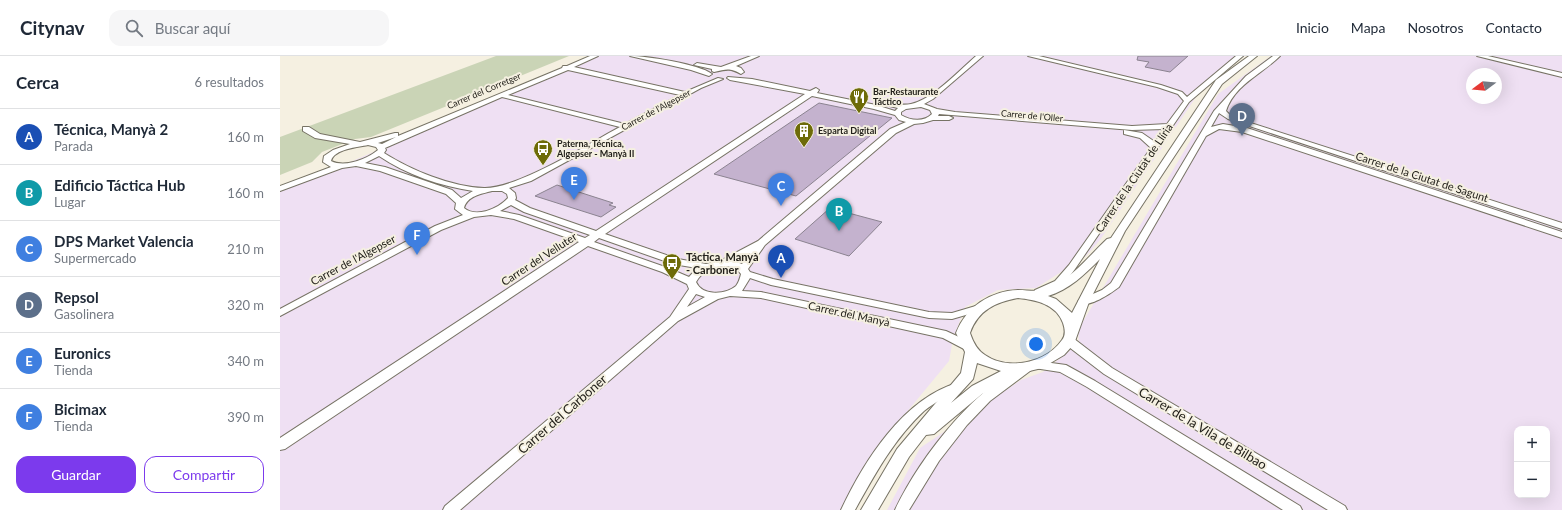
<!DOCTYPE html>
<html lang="es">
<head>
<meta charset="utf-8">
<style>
  body { margin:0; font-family:Lato,sans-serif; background:#f6f6f7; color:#1f2937 }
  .controls { position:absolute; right:12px; bottom:12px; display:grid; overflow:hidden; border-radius:8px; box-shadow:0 4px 16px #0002 }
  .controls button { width:36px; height:36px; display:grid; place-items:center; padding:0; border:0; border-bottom:1px solid #e0e1e3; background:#fff; color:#1f2937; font:20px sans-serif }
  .compass { position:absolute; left:1186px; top:12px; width:36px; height:36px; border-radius:50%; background:#fff; box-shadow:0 4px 16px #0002; rotate:254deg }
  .you { position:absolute; left:756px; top:288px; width:14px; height:14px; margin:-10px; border:3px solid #fff; border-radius:50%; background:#1a73e8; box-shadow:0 0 0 6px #1a73e833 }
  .badge { display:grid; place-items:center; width:26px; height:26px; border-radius:50%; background:#7c3aed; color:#fff; font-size:13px; font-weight:700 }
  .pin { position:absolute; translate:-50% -33px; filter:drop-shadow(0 1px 2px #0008) }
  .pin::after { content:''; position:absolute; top:21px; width:14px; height:12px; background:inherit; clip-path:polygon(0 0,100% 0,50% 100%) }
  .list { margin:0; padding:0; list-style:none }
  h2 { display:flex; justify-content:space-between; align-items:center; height:52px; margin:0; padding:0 16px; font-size:17px }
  h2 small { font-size:13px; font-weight:400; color:#747a83 }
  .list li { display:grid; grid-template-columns:26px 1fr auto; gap:12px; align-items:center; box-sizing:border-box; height:56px; padding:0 16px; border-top:1px solid #e0e1e3 }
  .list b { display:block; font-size:15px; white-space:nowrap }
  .list p { margin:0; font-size:13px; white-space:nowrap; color:#747a83 }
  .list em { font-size:13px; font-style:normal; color:#747a83 }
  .actions { display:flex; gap:8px; padding:12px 16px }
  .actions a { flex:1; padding:9px 0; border:1px solid #7c3aed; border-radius:12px; text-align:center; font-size:14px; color:#7c3aed }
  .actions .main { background:#7c3aed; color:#fff }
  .icon { flex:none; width:22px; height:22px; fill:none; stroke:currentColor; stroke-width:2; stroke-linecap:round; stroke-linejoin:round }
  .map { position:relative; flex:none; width:1282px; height:454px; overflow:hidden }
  header { display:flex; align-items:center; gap:24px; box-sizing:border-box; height:56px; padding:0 20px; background:#fff; border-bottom:1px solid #e0e1e3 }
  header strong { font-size:19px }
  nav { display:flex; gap:22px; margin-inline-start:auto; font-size:14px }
  .search { width:280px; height:36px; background:#f6f6f7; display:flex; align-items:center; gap:10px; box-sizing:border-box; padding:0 14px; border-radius:12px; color:#747a83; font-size:15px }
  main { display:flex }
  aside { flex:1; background:#fff }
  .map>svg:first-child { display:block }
  .industrial { fill:#efe0f3; fill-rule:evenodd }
  .green { fill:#cad4b6 }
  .building { fill:#c4b2ce; stroke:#8b8390 }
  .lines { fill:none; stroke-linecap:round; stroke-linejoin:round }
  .minor-casing { stroke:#777365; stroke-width:2 }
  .tertiary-casing { stroke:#777365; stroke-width:2 }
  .minor { fill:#fff; fill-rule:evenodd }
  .tertiary { fill:#fff; fill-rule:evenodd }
  .labels { text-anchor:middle; stroke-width:4; stroke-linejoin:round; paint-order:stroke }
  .far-street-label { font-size:9px; fill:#23211b; stroke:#f5f0e1 }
  .far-poi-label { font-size:9px; font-weight:bold; fill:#23211b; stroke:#f5f0e1; text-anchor:start }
  .street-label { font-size:11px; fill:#23211b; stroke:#f5f0e1 }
  .poi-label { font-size:11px; font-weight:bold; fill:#23211b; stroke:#f5f0e1; text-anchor:start }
  .near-street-label { font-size:13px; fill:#23211b; stroke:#f5f0e1 }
</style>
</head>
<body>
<header>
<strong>Citynav</strong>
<div class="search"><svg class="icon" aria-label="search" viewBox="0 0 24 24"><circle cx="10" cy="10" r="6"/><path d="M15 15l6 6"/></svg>Buscar aquí</div>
<nav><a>Inicio</a><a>Mapa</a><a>Nosotros</a><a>Contacto</a></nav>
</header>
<main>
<aside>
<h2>Cerca<small>6 resultados</small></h2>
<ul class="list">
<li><span class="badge" style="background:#1a4fb4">A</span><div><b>Técnica, Manyà 2</b><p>Parada</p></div><em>160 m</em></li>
<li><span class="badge" style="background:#0f9aa8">B</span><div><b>Edificio Táctica Hub</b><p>Lugar</p></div><em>160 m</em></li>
<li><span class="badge" style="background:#3f7fe0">C</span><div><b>DPS Market Valencia</b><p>Supermercado</p></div><em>210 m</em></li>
<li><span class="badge" style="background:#5c6f8a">D</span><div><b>Repsol</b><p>Gasolinera</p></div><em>320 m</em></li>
<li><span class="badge" style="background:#3f7fe0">E</span><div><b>Euronics</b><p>Tienda</p></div><em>340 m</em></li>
<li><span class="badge" style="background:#3f7fe0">F</span><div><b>Bicimax</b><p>Tienda</p></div><em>390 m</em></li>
</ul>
<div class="actions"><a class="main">Guardar</a><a>Compartir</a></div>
</aside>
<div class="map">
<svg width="1282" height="454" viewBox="0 0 1282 454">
  <rect width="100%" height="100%" fill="#f5f0e1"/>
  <g class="industrial">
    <path d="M318,0H965L946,13L918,38L820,184L806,200L756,232L718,234L685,251L673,283L669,305L626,357L572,454H0V136Z"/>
    <path d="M991,0H1282V454H607L640,392L741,324L763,316L799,287L798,274L938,38ZM1192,18H1216V42H1192ZM1237,373H1267V439H1237Z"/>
  </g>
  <path class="green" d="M216,0H289L91,81L75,83L42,96L32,106L0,119V81Z"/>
  <g class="building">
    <path d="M858,0H908L890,16L865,11L869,6L857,4Z"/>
    <path d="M539,47L612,62L516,140L434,118Z"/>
    <path d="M277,129L333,147L329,149L336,151L321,161L255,140Z"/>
    <path d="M550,152L602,166L569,200L515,183Z"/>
  </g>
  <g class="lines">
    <defs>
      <g id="minor">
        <path d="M310,0H318L294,11L405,36L438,22L443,23L421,32L251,125L229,132L235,137L236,142L235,144L250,152L316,175L525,38L450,24L447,22L448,21L472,23L530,35L536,32L539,34L537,37L596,49L615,55L618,52L597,47L600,45C610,47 621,50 631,48C652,44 680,14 696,0H703L653,43L644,48L657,53L675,56L852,70L887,68L904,45L898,38L877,31L748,0H759L881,29L902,36L907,41L956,0H963L909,46L795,213L783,229L763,238H755L754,236L755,234L775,225L789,209L871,92L860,82L844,78V74L862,77L875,86L884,73L852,74L659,58L658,60H669L673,62L669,64H653L643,67L634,68L616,77L485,189L468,213L470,216L493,223L649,256L672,257L699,249L703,250L704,252L703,254L672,263L649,262L491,229L470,222L462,235L481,236L666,275L692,287L694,290L692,293H684L663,282L481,242L450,240L438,243L398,265L180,454H163L165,450L390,261L409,233L407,228L382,216L308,190L5,393L0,394V382L299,186L234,163L211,159L194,161L161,174L0,260V253L155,170L183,159L175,153L176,147L166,138L100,115L76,110L62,112L0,135V130L51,111L43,106L44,100L53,94L70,88L35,82L23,75V71H29L40,78L80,86L115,77H118V80L282,12L283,10H287ZM288,14L400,39L345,68L228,39ZM532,40L594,53L615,59L619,64L626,66L610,73L478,185L440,205L426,208L398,203L325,178ZM222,41L340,71C308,88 237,133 204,132C171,131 131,114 104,97L106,94L105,92ZM641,51L650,54L652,58C644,66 631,65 621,59V56L626,53ZM116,81L102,88L98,87ZM88,89L96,91L98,94C87,103 65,112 51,105C54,93 78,91 88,89ZM99,100C127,119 160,130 193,135L181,142L172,134L105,111L85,107ZM212,135H222L227,138L228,142C218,153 196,162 184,152C187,140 201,138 212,135ZM231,149L244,156L310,179L305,182L239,159L220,155ZM319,182L393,208L417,212L409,221L388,212L314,186ZM470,197L462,208L454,205ZM446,210L456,212L461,218C460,222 459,226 456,230C445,239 422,240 416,226C422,215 434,210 446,210ZM416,238L425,241L407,251Z"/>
        <path d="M350,0C367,0 419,8 432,18L429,20L411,14Z"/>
        <path d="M471,0H479L456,10L461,12L464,16L461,18C450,12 447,13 434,16L432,15V13L414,9L417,7L441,11Z"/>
        <path d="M993,0H1000C982,18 954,29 946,55L952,61L1282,167V173L948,63L939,57L931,71L943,68L967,72L1282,176V182L962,76L939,73L926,80L839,231C830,238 810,251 799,248L798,246L799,244L822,234L831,227L934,55L966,20Z"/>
        <path d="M1197,0H1208L1282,17V21Z"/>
        <path d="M789,281L793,282L832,312L1065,450L1067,454H1048L824,318L785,288L783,285L785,282Z"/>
        <path d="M757,305L786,309L815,325L1020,450L1022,454H1003L807,331L780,316L754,312L710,345L687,369L659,405L629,454H615C640,401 701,321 757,305Z"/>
        <path d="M677,327L681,328L683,331C679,338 668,339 662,343C656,346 649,351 644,355C614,383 595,418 575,454H561C584,405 623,343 677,327Z"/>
      </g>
      <path id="tertiary" d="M969,0H977L942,28L845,175L809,246L794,288L784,299L762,312L741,317L702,338L654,378L646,379L629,401L598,454H581L617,393L681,317L685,296L676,277C686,251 710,235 738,234C750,234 760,237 771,231C792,222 811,198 827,183L831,182L936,24ZM820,203L792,257L776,243L768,240C789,234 805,218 820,203ZM738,242C756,244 776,248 783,267C785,273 786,279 782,284C766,307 728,315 705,299C697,294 693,286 690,277C698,254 716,246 738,242ZM697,307L721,315L692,330L671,347L693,323Z"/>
    </defs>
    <use href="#minor" class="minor-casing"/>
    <use href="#tertiary" class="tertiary-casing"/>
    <use href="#minor" class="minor"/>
    <use href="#tertiary" class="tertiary"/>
  </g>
  <defs>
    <symbol id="restaurant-pin" viewBox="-11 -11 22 30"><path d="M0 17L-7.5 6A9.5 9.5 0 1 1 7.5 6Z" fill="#6d6b08" stroke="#f5f0e1"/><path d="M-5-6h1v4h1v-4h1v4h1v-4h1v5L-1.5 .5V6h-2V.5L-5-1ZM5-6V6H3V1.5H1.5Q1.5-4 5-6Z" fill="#fff"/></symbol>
    <symbol id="building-pin" viewBox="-11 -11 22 30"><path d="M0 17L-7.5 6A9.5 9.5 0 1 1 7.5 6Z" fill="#6d6b08" stroke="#f5f0e1"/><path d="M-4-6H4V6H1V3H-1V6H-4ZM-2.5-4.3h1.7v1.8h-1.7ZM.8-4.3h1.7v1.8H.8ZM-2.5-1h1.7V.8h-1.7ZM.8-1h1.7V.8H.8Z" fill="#fff"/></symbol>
    <symbol id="bus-pin" viewBox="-11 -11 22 30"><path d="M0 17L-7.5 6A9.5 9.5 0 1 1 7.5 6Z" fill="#6d6b08" stroke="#f5f0e1"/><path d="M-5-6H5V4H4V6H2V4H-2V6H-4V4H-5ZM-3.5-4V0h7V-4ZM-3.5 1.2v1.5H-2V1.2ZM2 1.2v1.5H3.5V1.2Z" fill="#fff"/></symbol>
  </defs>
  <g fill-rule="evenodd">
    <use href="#restaurant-pin" x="568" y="30" width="22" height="30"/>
    <use href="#building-pin" x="513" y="64" width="22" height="30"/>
    <use href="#bus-pin" x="252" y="82" width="22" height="30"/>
    <use href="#bus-pin" x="381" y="196" width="22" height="30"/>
  </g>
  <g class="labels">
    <g class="far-street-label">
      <text transform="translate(204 35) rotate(-23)" y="3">Carrer del Corretger</text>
      <text transform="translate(376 54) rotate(-28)" y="3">Carrer de l'Algepser</text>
      <text transform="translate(752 60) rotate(5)" y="3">Carrer de l'Oller</text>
    </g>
    <g class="far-poi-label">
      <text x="593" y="39">Bar-Restaurante<tspan x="593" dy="10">Táctico</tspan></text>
      <text x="538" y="78">Esparta Digital</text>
      <text x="277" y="91">Paterna, Técnica,<tspan x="277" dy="10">Algepser - Manyà II</tspan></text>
    </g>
    <g class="street-label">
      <text transform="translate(1142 121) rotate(18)" y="4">Carrer de la Ciutat de Sagunt</text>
      <text transform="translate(854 122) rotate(-56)" y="4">Carrer de la Ciutat de Llíria</text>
      <text transform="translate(259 203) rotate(-33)" y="4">Carrer del Velluter</text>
      <text transform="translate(73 204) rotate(-28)" y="4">Carrer de l'Algepser</text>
      <text transform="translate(569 258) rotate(12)" y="4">Carrer del Manyà</text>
    </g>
    <g class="poi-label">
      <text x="406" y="205">Táctica, Manyà<tspan x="406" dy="13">- Carboner</tspan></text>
    </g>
    <g class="near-street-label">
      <text transform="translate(282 358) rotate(-41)" y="5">Carrer del Carboner</text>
      <text transform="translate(923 372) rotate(31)" y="5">Carrer de la Vila de Bilbao</text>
    </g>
  </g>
</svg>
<div class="controls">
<button>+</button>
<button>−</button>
</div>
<svg class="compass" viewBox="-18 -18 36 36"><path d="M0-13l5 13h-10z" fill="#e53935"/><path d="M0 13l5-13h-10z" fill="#747a83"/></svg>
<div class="you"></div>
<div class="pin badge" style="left:501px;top:222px;background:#1a4fb4">A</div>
<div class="pin badge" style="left:559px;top:175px;background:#0f9aa8">B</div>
<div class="pin badge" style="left:501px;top:150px;background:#3f7fe0">C</div>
<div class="pin badge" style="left:962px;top:80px;background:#5c6f8a">D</div>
<div class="pin badge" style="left:294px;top:144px;background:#3f7fe0">E</div>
<div class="pin badge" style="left:137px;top:199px;background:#3f7fe0">F</div>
</div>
</main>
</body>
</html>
